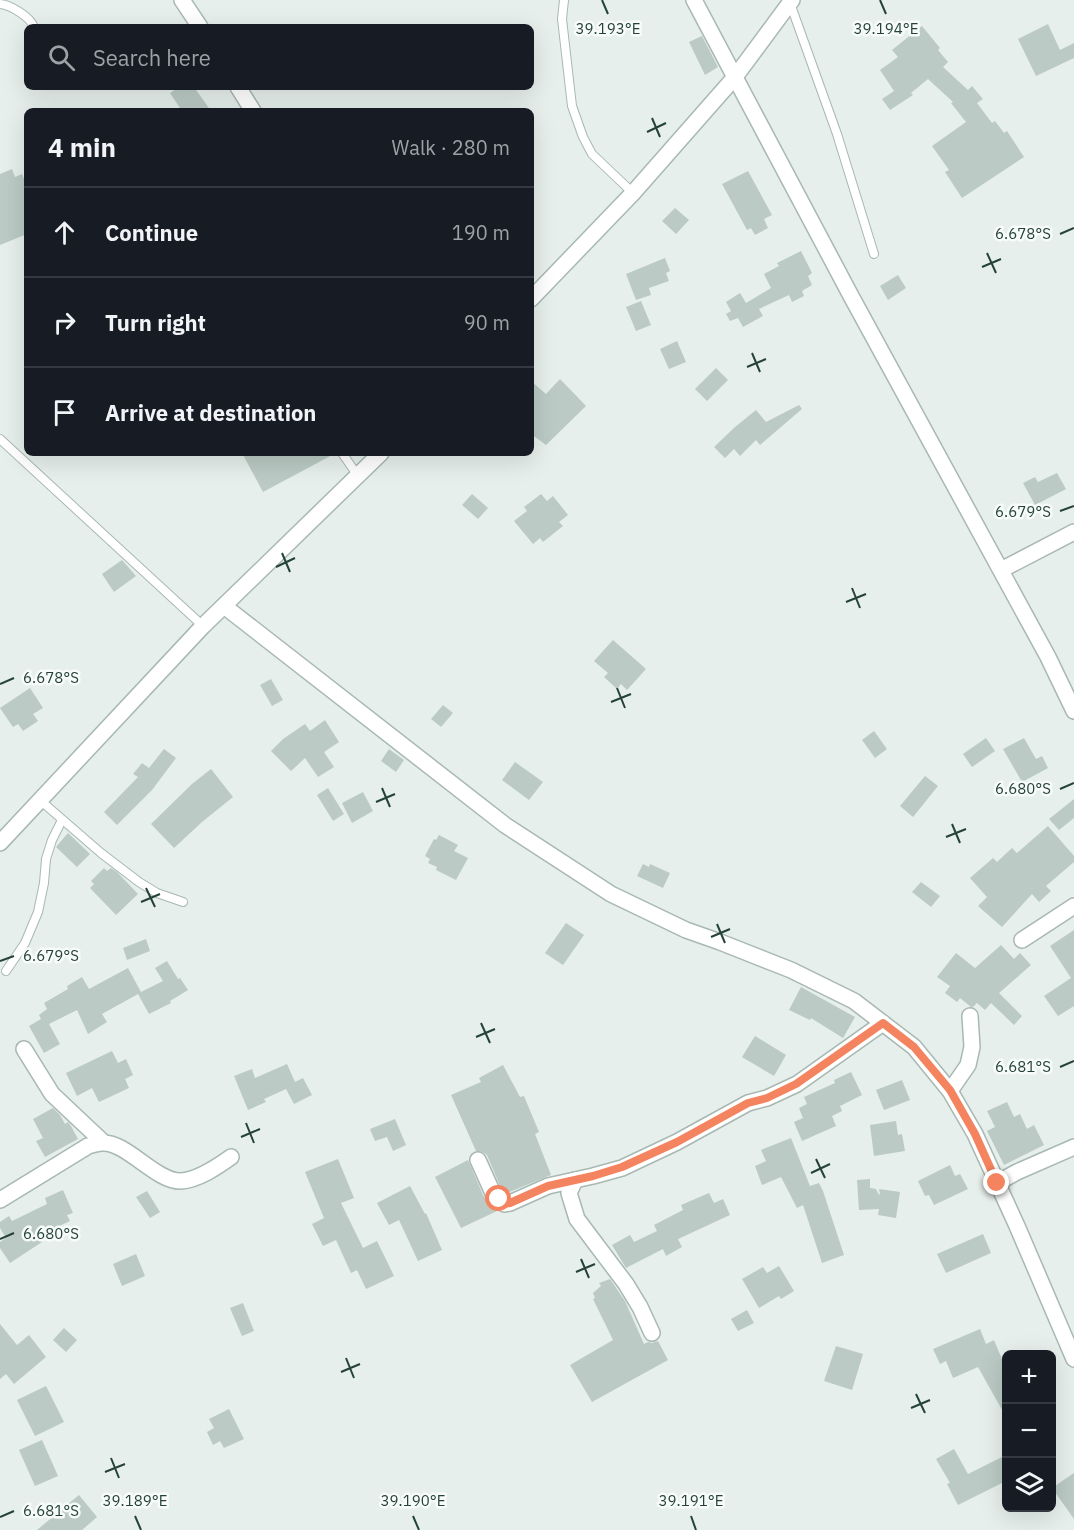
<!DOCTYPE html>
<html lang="en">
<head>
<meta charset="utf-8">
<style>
  body { margin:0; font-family:"IBM Plex Sans",sans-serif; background:#242831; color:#f1f3f6 }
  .controls { position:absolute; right:18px; bottom:18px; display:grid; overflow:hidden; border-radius:9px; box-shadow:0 6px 24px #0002 }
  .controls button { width:54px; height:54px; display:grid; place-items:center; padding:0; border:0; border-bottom:2px solid #363941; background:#171b24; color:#f1f3f6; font:30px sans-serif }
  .stop { position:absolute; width:18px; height:18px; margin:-14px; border:4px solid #f4845f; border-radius:50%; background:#fff }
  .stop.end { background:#f4845f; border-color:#fff; box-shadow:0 2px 6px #0008 }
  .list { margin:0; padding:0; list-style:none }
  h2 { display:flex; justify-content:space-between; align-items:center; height:78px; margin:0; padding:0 24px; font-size:26px }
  h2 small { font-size:20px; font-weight:400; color:#9ea1a6 }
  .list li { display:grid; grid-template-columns:39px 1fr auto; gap:18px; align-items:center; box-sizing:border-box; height:90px; padding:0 24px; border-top:2px solid #363941 }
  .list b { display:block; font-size:22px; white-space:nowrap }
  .list em { font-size:20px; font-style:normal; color:#9ea1a6 }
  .icon { flex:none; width:33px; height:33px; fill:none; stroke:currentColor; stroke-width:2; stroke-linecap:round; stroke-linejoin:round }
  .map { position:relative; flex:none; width:1074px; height:1530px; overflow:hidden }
  .search { position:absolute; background:#171b24; box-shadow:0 6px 24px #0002; left:24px; top:24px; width:510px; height:66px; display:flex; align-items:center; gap:15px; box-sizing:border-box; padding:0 21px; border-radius:9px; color:#9ea1a6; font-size:22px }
  .panel { position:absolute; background:#171b24; box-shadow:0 6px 24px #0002; left:24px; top:108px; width:510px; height:348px; border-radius:9px }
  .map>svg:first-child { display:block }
  .building { fill:#bbcac4 }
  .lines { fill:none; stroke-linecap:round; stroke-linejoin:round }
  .service-casing { stroke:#a8b8b2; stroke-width:10 }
  .minor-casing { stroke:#a8b8b2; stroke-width:18 }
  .service { stroke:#fff; stroke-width:8 }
  .minor { stroke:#fff; stroke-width:15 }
  .route { stroke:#f4845f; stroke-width:8 }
  .ticks { fill:none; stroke:#24423a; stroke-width:2 }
  .ticks-label { font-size:15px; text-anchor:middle; fill:#24423a; stroke:#f7fbf9; stroke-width:5; stroke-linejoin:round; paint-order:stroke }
</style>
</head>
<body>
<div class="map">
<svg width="1074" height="1530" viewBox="0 0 1074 1530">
  <rect width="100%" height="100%" fill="#e6efeb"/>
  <g class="building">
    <path d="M1048,24L1060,50L1074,43V58L1036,76L1018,39Z"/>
    <path d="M922,26L940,48L938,50L948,62L943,67L968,90L972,86L983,99L977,103L992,123L995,121L1004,133L1007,131L1024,157L962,198L945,172L949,170L932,146L966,122L951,103L953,102L928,79L911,93L913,95L890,110L882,99L894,91L880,70L898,57L892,50Z"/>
    <path d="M702,36L718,67L705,75L689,42Z"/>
    <path d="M179,87H194L211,111H182L170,93Z"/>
    <path d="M12,169L15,177L22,174L27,186V234L0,245V174Z"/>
    <path d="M748,171L772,215L764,219L768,228L755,235L751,228L747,230L722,184Z"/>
    <path d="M675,208L689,220L676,234L662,221Z"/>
    <path d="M801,251L812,273L808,276L812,285L802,291L804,296L792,302L789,295L759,309L763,316L743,327L738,318L730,321L726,314L731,311L726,302L740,293L746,303L771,288L764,274L779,266L777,263Z"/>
    <path d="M665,258L670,271L666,273L669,281L649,288L651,295L636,300L626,274Z"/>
    <path d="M898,275L906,288L888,300L880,286Z"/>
    <path d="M641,301L651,325L636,331L626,307Z"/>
    <path d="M677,341L686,362L669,369L660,349Z"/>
    <path d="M716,368L728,380L707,401L695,389Z"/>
    <path d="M560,379L586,406L546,445L531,434V381L546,394Z"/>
    <path d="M799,405L802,409L760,445L756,440L740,456L734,449L725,458L714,447L735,427L756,410L766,422Z"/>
    <path d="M242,453H336L263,492Z"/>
    <path d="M1057,473L1066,489L1035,505L1023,483L1035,477L1038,482Z"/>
    <path d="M472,494L488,508L478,519L462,505Z"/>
    <path d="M541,494L547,501L553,496L568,515L559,522L563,526L543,542L540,538L533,544L514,521L527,511L524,507Z"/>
    <path d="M122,560L136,576L114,592L102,574Z"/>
    <path d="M613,640L646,669L627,690L621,684L617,689L604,677L608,673L594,661Z"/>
    <path d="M271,679L283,700L272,706L260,685Z"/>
    <path d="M30,688L43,708L33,714L38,721L23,731L18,724L13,727L0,708Z"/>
    <path d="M443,705L453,713L441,727L431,719Z"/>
    <path d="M325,720L339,742L324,752L334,767L318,777L305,758L291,771L271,751L283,739L305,724L310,731Z"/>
    <path d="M874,731L887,749L875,758L862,740Z"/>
    <path d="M986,738L995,751L972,767L963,754Z"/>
    <path d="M1024,738L1036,759L1042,756L1048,768L1022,782L1003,749Z"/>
    <path d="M164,749L176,758L152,790L117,825L104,812L138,777L133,774L142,763L149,768Z"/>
    <path d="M389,749L404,760L396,772L381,761Z"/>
    <path d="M515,762L543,782L529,800L502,780Z"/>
    <path d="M211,769L233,797L202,822L174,848L151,824L192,784Z"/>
    <path d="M925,776L938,786L913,817L900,806Z"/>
    <path d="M328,788L344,814L333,821L317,795Z"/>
    <path d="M363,792L373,811L352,823L342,803Z"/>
    <path d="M1074,799V818L1059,830L1049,819Z"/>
    <path d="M1048,826L1074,856V862L1046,886L1051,891L1039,902L1032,894L1002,927L978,906L987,897L970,878L993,858L997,862L1012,848L1017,853Z"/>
    <path d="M68,833L90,854L77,867L56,847Z"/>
    <path d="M439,835L458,845L454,851L468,858L456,880L436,870L437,867L428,863L430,859L425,856L434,839L436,840Z"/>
    <path d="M643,864L649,867L650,864L670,873L663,888L637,876Z"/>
    <path d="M104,868L107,871L111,868L117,872L138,894L116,915L90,888L94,884L91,881Z"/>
    <path d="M921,882L940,896L931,907L912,892Z"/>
    <path d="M566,923L584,935L563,965L545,953Z"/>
    <path d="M1074,930V1006L1058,1016L1044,996L1071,978L1050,946Z"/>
    <path d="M146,939L150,951L127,960L123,948Z"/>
    <path d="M1001,945L1014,959L1020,953L1031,965L999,993L1022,1016L1014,1025L991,1003L985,1010L977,1003L973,1007H971L960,998L957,1002L945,993L950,986L937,977L956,953L975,968Z"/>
    <path d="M167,961L178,979L180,978L188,990L170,1001L171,1003L149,1014L138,994L102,1014L107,1022L88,1034L77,1010L49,1024L60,1044L44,1053L29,1026L41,1019L39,1015L47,1009L44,1003L68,989L67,986L82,977L89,989L128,968L141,992L163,981L155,968Z"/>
    <path d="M801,987L855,1017L843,1038L811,1018L810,1020L789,1010Z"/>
    <path d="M755,1036L786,1055L774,1076L742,1057Z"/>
    <path d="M112,1051L118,1063L126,1059L133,1075L125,1079L129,1088L99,1102L92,1088L77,1096L66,1073Z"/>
    <path d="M287,1064L295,1082L303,1078L312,1095L294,1104L286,1089L264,1099L266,1102L248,1110L234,1076L252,1069L255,1078Z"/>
    <path d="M503,1065L520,1097L524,1096L539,1132L535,1134L551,1175L507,1193L500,1186L487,1155L483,1152L476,1151L451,1095L481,1082L479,1078Z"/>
    <path d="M851,1072L862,1095L840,1106L842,1111L832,1116L836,1126L802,1141L794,1122L803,1118L799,1108L807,1104L804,1097L835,1083L834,1080Z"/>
    <path d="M902,1080L910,1100L884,1110L876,1090Z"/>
    <path d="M1007,1102L1014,1117L1020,1114L1027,1129L1034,1125L1044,1145L1004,1165L987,1131L995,1127L987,1111Z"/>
    <path d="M53,1108L60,1115L65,1124L68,1122L71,1126L78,1139L45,1157L36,1141L43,1138L33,1119Z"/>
    <path d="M395,1119L406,1145L393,1151L387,1137L375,1141L370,1129Z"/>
    <path d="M896,1121L898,1135L902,1134L905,1151L874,1156L870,1125Z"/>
    <path d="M791,1138L810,1186L819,1183L823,1191L844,1255L822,1263L803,1205L797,1208L781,1177L762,1185L755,1166L766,1161L761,1150Z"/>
    <path d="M338,1159L354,1198L341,1203L363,1248L377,1241L394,1276L366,1289L357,1270L351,1273L336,1240L323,1246L312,1224L324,1218L305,1172Z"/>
    <path d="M468,1160L483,1195L497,1211L461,1228L435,1177Z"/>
    <path d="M950,1165L955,1176L960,1174L968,1189L934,1205L929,1195L925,1196L918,1181Z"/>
    <path d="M870,1179V1188L876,1189L879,1195L880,1194L879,1189L900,1192L896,1218L878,1215L879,1209L859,1210L857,1180Z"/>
    <path d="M410,1186L425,1214L426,1213L442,1250L418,1261L399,1220L389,1225L377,1203Z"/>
    <path d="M63,1190L73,1213L67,1215L70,1221L38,1236L42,1242L10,1263L0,1248V1242L6,1238L0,1228V1222L9,1216L12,1221L47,1204L45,1198Z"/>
    <path d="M147,1191L160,1212L150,1218L136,1197Z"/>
    <path d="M709,1193L714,1203L723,1199L730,1215L678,1239L682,1247L666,1256L663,1249L626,1268L612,1245L630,1235L634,1242L657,1231L654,1225L683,1210L681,1205Z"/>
    <path d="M983,1234L991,1253L946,1273L937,1254Z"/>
    <path d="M136,1254L145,1276L122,1286L113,1264Z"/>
    <path d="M779,1266L794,1291L781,1299L779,1296L759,1308L742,1279L763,1267L767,1273Z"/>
    <path d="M610,1279L625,1301L644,1344L648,1342L652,1343L658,1341L668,1360L592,1402L570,1365L613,1340L593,1299L595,1298L593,1293L601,1286L599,1283Z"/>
    <path d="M243,1303L254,1331L242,1336L230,1308Z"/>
    <path d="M747,1310L754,1323L738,1331L731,1319Z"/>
    <path d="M0,1324L17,1345L29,1335L46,1357L14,1384L6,1374L0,1379Z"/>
    <path d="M64,1328L77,1340L66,1352L53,1340Z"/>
    <path d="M980,1329L986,1344L994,1340L1006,1369V1417L978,1367L953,1378L946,1361L940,1364L933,1349Z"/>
    <path d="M836,1346L863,1354L852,1390L824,1381Z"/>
    <path d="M46,1386L64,1422L35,1436L17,1400Z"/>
    <path d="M229,1409L244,1439L224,1448L220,1441L213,1445L207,1432L214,1428L209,1419Z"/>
    <path d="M42,1440L58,1476L35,1486L19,1450Z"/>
    <path d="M954,1449L968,1474L1006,1455V1481L958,1505L947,1484L950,1483L936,1459Z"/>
    <path d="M1074,1473V1519L1052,1488Z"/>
    <path d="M79,1495L97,1517L82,1530H37Z"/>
  </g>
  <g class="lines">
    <defs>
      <g id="service">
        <path d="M564,0L562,19L572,106L583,137L592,154L633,193"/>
        <path d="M790,3L837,134L874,254"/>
        <path d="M0,4C11,5 30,17 34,27"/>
        <path d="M0,439L203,626"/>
        <path d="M342,453L358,476"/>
        <path d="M41,801L101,853L139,882L157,893L183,902"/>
        <path d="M6,971L25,943L38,912L44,883L46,859L52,840L62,820"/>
      </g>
      <g id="minor">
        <path d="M182,0L200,27"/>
        <path d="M694,0L851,296L1048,657L1074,711"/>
        <path d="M238,87L253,111"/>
        <path d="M531,299L633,193L735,77L792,0"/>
        <path d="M1001,570L1074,532"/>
        <path d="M224,606L505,825L611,894L686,930L720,942L791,970L854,1001L914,1047L950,1091L975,1134L1017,1226L1074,1359"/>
        <path d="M0,843L203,626L381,453"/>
        <path d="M1022,940L1074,906"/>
        <path d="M24,1049L52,1094L103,1142"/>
        <path d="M950,1091L968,1065L972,1047L970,1016"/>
        <path d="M478,1160L492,1191L504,1204L510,1203L548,1186L593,1176L622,1168L677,1142L748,1103L767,1098L797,1084L883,1023"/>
        <path d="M575,1180L569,1193L577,1219L626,1284L640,1307L652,1333"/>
        <path d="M997,1183L1017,1172L1074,1147"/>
        <path d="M0,1200L88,1146C92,1145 97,1143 102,1143C126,1141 156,1182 181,1181C198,1180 217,1167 231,1157"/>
      </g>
    </defs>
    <use href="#service" class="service-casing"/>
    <use href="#minor" class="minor-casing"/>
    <use href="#service" class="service"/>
    <use href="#minor" class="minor"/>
  </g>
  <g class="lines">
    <path class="route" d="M499,1199L504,1204L510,1203L548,1186L593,1176L622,1167L677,1142L748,1103L767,1098L796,1084L883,1023L914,1047L950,1090L975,1134L997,1183"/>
  </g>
  <path class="ticks" d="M602,0L608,14M880,0L886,14M652,118L660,137M647,132L666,123M1060,234L1074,228M987,253L996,273M982,267L1001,259M752,353L760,372M747,367L766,359M1060,511L1074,506M282,553L290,572M276,567L295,558M852,588L860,608M846,602L866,594M0,684L14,678M617,688L625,708M611,702L631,694M382,788L390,807M1060,789L1074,783M376,802L395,794M952,824L960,843M946,837L966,829M146,888L155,907M141,902L160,894M717,924L725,943M711,937L730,929M0,961L14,956M481,1023L490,1043M476,1037L495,1029M1060,1067L1074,1061M246,1123L254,1143M241,1137L260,1129M816,1159L825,1178M811,1173L830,1164M0,1239L14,1233M581,1259L589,1278M576,1272L595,1264M346,1358L354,1378M341,1372L360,1364M916,1394L925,1413M911,1408L930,1400M111,1458L119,1478M105,1472L125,1464M135,1516L141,1530M413,1516L419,1530M691,1516L696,1530M0,1517L14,1511"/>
  <g class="ticks-label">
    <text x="608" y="34">39.193°E</text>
    <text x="886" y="34">39.194°E</text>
    <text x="1023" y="239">6.678°S</text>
    <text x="1023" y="517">6.679°S</text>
    <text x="51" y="683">6.678°S</text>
    <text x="1023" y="794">6.680°S</text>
    <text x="51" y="961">6.679°S</text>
    <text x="1023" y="1072">6.681°S</text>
    <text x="51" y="1239">6.680°S</text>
    <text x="135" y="1506">39.189°E</text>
    <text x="413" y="1506">39.190°E</text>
    <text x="691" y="1506">39.191°E</text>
    <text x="51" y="1516">6.681°S</text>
  </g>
</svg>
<div class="controls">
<button>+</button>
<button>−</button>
<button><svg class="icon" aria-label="layers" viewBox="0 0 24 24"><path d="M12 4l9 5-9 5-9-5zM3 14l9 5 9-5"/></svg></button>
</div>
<div class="stop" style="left:499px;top:1199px"></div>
<div class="stop end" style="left:997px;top:1183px"></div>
<div class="search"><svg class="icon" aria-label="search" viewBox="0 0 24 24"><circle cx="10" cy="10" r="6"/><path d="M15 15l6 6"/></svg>Search here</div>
<section class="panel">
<h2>4 min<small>Walk · 280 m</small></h2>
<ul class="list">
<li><svg class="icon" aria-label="ahead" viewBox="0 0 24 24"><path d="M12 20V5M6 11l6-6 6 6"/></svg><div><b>Continue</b></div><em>190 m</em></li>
<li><svg class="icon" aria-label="right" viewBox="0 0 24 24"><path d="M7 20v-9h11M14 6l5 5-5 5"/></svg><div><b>Turn right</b></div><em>90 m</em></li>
<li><svg class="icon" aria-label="arrive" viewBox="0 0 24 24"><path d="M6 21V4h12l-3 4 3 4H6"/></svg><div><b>Arrive at destination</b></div></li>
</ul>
</section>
</div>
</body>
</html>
